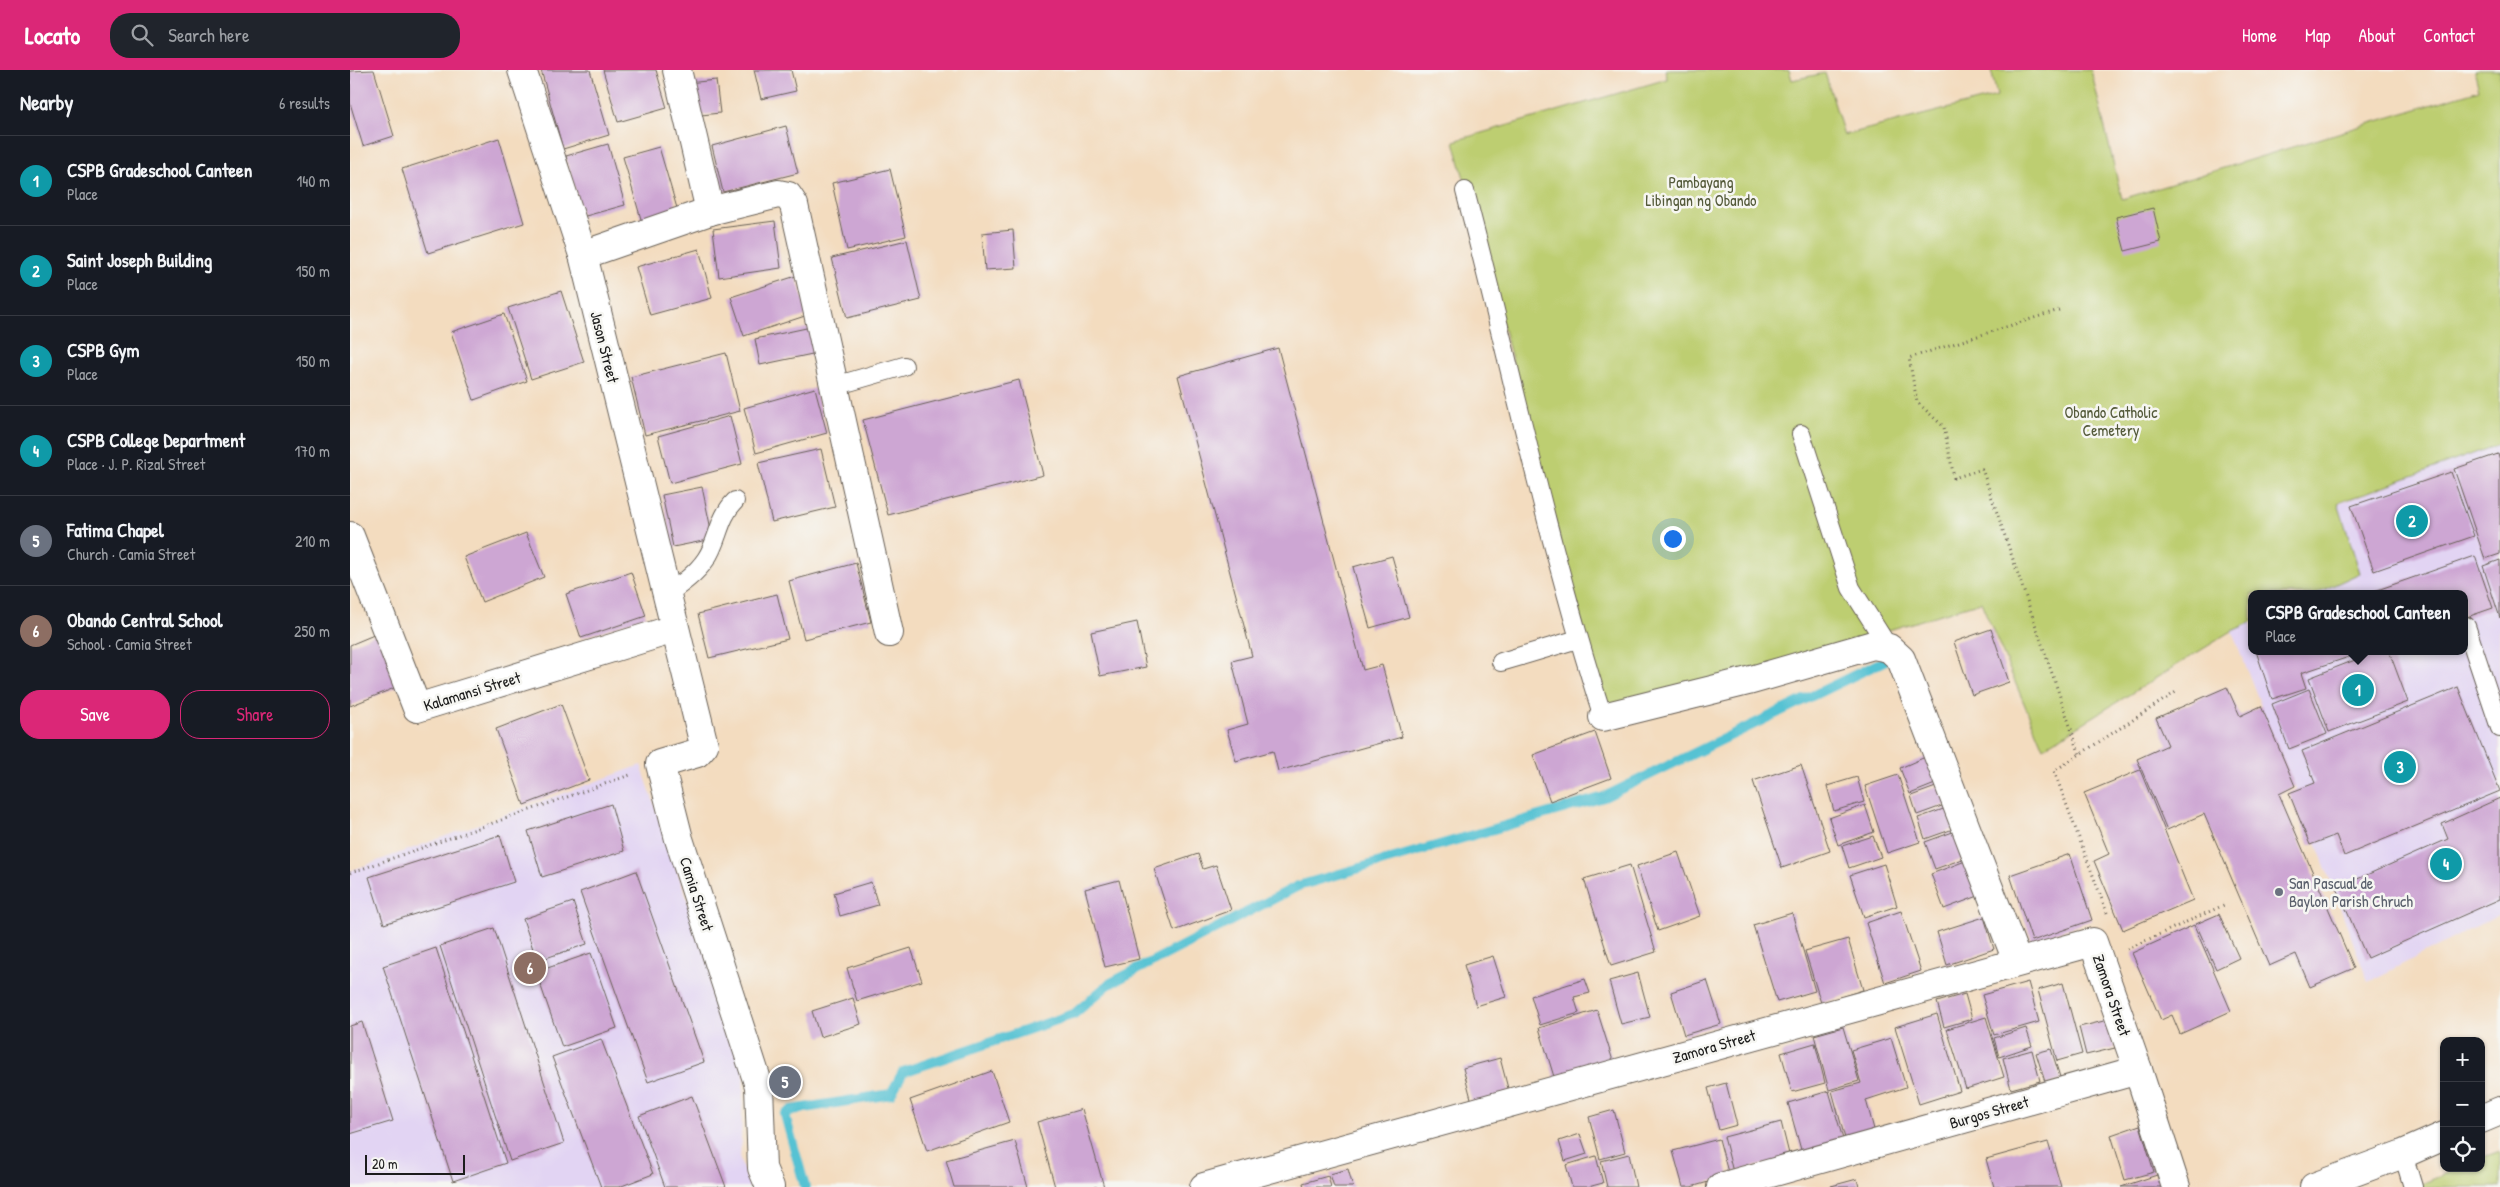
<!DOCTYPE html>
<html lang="en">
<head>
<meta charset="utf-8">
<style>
  body { margin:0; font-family:"Patrick Hand",sans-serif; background:#20242c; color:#f1f3f6 }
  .controls { position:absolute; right:15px; bottom:15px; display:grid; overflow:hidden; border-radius:10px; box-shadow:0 1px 4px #0004 }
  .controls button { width:45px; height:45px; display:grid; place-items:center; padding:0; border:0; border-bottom:1px solid #363941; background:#171b24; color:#f1f3f6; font:25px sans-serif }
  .scale { position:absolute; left:15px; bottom:12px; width:100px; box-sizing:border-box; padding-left:5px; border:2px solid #1c1c1c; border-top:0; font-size:14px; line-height:18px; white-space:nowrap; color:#1c1c1c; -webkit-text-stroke:4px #f6f6f2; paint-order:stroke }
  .you { position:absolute; left:1322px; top:468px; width:18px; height:18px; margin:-12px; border:4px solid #fff; border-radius:50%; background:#1a73e8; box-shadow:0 0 0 8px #1a73e833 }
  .badge { display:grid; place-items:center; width:32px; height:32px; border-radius:50%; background:#db2777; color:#fff; font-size:16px; font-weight:700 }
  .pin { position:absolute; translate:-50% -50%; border:2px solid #fff; box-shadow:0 1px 5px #0006 }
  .popup { position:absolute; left:1898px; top:520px; width:220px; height:65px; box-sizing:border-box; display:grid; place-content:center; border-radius:10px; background:#171b24; filter:drop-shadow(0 1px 4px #0005); font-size:16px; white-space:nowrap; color:#9ea1a6 }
  .popup b { font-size:19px; color:#f1f3f6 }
  .popup::after { content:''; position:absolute; left:50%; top:100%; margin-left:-10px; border:10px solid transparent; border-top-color:#171b24 }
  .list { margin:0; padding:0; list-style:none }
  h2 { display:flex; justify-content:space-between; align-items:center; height:65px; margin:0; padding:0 20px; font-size:21px }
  h2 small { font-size:16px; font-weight:400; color:#9ea1a6 }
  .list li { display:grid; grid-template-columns:32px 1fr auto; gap:15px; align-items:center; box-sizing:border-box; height:90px; padding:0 20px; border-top:1px solid #363941 }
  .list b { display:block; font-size:19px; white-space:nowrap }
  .list p { margin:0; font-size:16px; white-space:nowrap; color:#9ea1a6 }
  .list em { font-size:16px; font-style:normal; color:#9ea1a6 }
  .actions { display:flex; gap:10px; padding:15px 20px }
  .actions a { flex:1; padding:11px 0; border:1px solid #db2777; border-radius:20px; text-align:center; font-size:18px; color:#db2777 }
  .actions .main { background:#db2777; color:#fff }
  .icon { flex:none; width:28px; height:28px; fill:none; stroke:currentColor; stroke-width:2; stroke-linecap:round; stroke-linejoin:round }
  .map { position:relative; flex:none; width:2150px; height:1117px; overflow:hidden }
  header { display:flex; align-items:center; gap:30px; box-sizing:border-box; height:70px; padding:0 25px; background:#db2777; color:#fff }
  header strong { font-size:24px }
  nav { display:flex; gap:28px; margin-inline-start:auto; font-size:18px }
  .search { width:350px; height:45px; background:#20242c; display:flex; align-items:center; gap:12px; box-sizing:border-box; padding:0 18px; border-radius:20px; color:#9ea1a6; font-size:19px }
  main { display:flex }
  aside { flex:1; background:#171b24 }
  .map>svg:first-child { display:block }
  .built { fill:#e2d4f3 }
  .green { fill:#bdce71; stroke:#6c7546 }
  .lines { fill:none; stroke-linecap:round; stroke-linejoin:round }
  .stream { stroke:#57c2d3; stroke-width:10 }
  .building { fill:#cda6d3 }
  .lane-casing { stroke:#675f55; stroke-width:20 }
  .street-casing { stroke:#675f55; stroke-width:30 }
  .secondary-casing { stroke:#675f55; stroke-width:30 }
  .path { stroke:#675f55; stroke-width:3; stroke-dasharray:1 4; stroke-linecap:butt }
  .lane { stroke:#fff; stroke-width:18 }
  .street { stroke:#fff; stroke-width:28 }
  .secondary { stroke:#fff; stroke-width:28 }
  .worship-dot { fill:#6b7280; stroke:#f6f6f2; stroke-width:2 }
  .labels { text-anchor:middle; stroke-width:5; stroke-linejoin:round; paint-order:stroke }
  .park-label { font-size:16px; fill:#545a3a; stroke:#f6f6f2 }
  .street-label { font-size:16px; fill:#1c1c1c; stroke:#f6f6f2 }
  .worship-label { font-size:16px; fill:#5b616d; stroke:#f6f6f2; text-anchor:start }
</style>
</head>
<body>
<header>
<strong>Locato</strong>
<div class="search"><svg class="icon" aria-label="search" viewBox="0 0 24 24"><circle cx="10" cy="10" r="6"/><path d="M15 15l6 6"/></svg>Search here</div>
<nav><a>Home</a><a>Map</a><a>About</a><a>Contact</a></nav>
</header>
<main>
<aside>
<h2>Nearby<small>6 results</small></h2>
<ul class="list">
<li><span class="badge" style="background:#0f9aa8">1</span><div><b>CSPB Gradeschool Canteen</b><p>Place</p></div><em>140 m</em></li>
<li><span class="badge" style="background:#0f9aa8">2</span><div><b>Saint Joseph Building</b><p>Place</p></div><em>150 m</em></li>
<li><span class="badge" style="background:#0f9aa8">3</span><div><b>CSPB Gym</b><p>Place</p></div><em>150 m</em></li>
<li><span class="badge" style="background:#0f9aa8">4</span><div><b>CSPB College Department</b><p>Place · J. P. Rizal Street</p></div><em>170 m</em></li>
<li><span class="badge" style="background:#6b7280">5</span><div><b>Fatima Chapel</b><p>Church · Camia Street</p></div><em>210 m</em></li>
<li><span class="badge" style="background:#8d6e63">6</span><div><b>Obando Central School</b><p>School · Camia Street</p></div><em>250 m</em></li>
</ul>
<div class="actions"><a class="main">Save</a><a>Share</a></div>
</aside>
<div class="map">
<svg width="2150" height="1117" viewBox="0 0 2150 1117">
  <rect width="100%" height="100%" fill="#f6f6f2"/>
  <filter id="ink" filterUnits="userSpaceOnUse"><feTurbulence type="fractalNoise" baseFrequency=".02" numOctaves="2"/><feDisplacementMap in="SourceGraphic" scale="10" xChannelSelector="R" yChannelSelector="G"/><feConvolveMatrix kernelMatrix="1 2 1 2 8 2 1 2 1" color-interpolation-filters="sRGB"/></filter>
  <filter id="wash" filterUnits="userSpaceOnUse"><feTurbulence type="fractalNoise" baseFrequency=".0096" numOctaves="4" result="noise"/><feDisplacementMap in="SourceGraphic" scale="20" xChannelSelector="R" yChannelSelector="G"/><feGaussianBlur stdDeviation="1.12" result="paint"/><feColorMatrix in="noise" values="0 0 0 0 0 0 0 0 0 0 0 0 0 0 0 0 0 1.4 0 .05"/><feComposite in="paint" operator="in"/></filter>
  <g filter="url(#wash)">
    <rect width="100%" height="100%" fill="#f3dcbf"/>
    <g class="built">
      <path d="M2149,374L2150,844L2018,912L1945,716L1911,636L1882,561L1902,552V581H2114V524H1965L2010,503L1988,434Z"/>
      <path d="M291,695L394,995L390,1090L400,1117H0V801Z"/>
    </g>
    <g class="green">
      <path d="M1316,0H1439L1442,10L1475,3L1494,65L1647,26L1641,0H1741L1772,129L2129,20L2124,0H2150V374L1988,433L2010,503L1965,524H1902V552L1882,561L1693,678L1631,532L1368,612L1256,643L1104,71L1317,9Z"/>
      <path d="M2150,1082V1117H2064L2110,1098H2131V1089Z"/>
    </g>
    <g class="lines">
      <path class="stream" d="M455,1117L435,1045L442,1040L541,1024L553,1002L724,944L759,914L948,816L1254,727L1544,586"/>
    </g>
    <g id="blocks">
      <g class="building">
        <path d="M24,0L44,66L13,76L0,33V1Z"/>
        <path d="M191,0H240L259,65L213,79Z"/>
        <path d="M253,0H306L317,38L268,52Z"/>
        <path d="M404,0H441L446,21L411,29Z"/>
        <path d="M366,10L370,43L342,46L338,13Z"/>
        <path d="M436,56L448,103L373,122L362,76Z"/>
        <path d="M149,68L174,153L78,183L52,99Z"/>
        <path d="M258,74L275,135L232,147L216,86Z"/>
        <path d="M309,77L329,145L293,156L273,87Z"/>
        <path d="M540,99L556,166L497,180L482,113Z"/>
        <path d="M1803,138L1811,172L1775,181L1766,147Z"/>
        <path d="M425,151L431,198L369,207L363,159Z"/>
        <path d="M663,160L666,198L635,200L632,163Z"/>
        <path d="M557,170L571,230L497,248L482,188Z"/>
        <path d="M349,179L362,228L300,245L286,197Z"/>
        <path d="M446,206L458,245L394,266L381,227Z"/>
        <path d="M211,221L234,292L181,309L158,238Z"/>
        <path d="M154,244L177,311L124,330L101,262Z"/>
        <path d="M461,257L467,283L410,295L405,269Z"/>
        <path d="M928,278L1013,600L1032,595L1052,667L928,701L923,681L886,691L877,660L898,654L882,591L902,586L828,306Z"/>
        <path d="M376,283L390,341L295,365L281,307Z"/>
        <path d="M669,310L693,405L538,445L513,350Z"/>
        <path d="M465,318L477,363L406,383L394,338Z"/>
        <path d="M380,346L392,394L320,413L308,366Z"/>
        <path d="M471,379L485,437L422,452L408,393Z"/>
        <path d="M2148,384L2150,390V484L2135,489L2104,399Z"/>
        <path d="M2101,402L2124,466L2024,501L2001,436Z"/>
        <path d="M352,417L363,469L323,477L312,425Z"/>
        <path d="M176,463L194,507L132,532L114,487Z"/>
        <path d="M1042,486L1059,547L1020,558L1003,497Z"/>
        <path d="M2125,486L2143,538L2114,548V524H2016Z"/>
        <path d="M2150,490V548L2133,496Z"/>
        <path d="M506,493L521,552L454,569L439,511Z"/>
        <path d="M281,502L296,546L231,568L216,524Z"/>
        <path d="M427,524L438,569L359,588L348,544Z"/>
        <path d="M787,552L796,597L750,606L741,562Z"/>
        <path d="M1641,559L1659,612L1622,625L1604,572Z"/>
        <path d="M31,562L52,615L0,636V575Z"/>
        <path d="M1906,581H2014V582L1951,603L1956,618L1922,629Z"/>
        <path d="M2028,581H2039L2058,632L1979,662L1959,608Z"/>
        <path d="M1877,617L1890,646L1911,636L1945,716L1929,724L2004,898L1960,917L1946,884L1919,896L1854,744L1817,760L1787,689L1818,675L1806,648Z"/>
        <path d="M2108,617L2150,721L1994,786L1986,765L1960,775L1939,723L1965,713L1952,681Z"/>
        <path d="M1959,619L1977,664L1939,679L1922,634Z"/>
        <path d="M211,634L239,710L174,735L146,659Z"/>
        <path d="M1245,662L1261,708L1200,731L1183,685Z"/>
        <path d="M1580,685L1590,712L1560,724L1550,698Z"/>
        <path d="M1451,695L1480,781L1432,798L1403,711Z"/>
        <path d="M1790,700L1843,830L1773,860L1744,791L1759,784L1734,723Z"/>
        <path d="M1548,705L1570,772L1537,783L1515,716Z"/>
        <path d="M1507,707L1514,732L1484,741L1477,716Z"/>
        <path d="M1594,714L1600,733L1567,745L1561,726Z"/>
        <path d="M2150,728V829L2017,888L1987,818L2098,769L2092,754Z"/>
        <path d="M261,734L274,781L192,807L178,761Z"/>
        <path d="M1515,735L1524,762L1488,775L1479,748Z"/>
        <path d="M1602,736L1609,757L1575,769L1568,748Z"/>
        <path d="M1611,759L1621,786L1585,799L1575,772Z"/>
        <path d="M150,765L164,812L34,854L19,807Z"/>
        <path d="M1523,766L1531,787L1499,798L1492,776Z"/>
        <path d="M1328,782L1350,846L1308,861L1287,796Z"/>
        <path d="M848,784L853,799L866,795L881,840L824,861L804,799Z"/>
        <path d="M1720,784L1742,850L1682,871L1660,805Z"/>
        <path d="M1618,790L1631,825L1594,839L1581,804Z"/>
        <path d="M1534,794L1547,836L1514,847L1500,805Z"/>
        <path d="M1280,795L1306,882L1261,896L1234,809Z"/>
        <path d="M286,801L354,992L298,1012L230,822Z"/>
        <path d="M769,810L789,889L755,897L735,819Z"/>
        <path d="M521,812L528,835L490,846L484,823Z"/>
        <path d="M223,832L237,874L187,891L173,849Z"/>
        <path d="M1551,841L1571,901L1535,913L1516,853Z"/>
        <path d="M1442,843L1465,921L1427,932L1403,855Z"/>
        <path d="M1869,844L1889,888L1866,899L1846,854Z"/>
        <path d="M1634,847L1644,879L1597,895L1587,862Z"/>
        <path d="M1844,855L1881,941L1830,964L1822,945L1811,950L1782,883Z"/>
        <path d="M144,858L214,1073L160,1091L90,876Z"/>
        <path d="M1498,869L1513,920L1471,933L1455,881Z"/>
        <path d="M86,878L156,1093L103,1111L33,896Z"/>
        <path d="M561,878L572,911L507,931L497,898Z"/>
        <path d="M241,883L267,958L212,977L186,902Z"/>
        <path d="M1143,886L1156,927L1126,936L1114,895Z"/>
        <path d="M1288,903L1300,947L1271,954L1259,911Z"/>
        <path d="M1235,909L1240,923L1224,927L1229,943L1190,955L1181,926Z"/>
        <path d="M1357,910L1371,954L1334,965L1321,922Z"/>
        <path d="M1678,912L1689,952L1644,965L1632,925Z"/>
        <path d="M1713,913L1732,984L1707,991L1688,920Z"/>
        <path d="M1615,924L1622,949L1594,957L1587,932Z"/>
        <path d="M503,928L511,954L470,967L462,941Z"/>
        <path d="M1247,940L1263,991L1205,1010L1189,958Z"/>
        <path d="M1587,944L1610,1021L1569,1034L1545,957Z"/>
        <path d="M1636,947L1654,1007L1616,1019L1597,959Z"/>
        <path d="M1758,950L1765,978L1736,985L1729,957Z"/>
        <path d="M12,952L43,1051L0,1064V956Z"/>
        <path d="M1493,957L1509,1011L1479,1020L1464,965Z"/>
        <path d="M1676,958L1682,976L1649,987L1644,968Z"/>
        <path d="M1541,968L1556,1017L1516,1030L1525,1063L1496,1072L1482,1021L1511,1013L1501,980Z"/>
        <path d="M251,969L303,1104L269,1117H251L202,987Z"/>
        <path d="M1465,973L1475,1013L1442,1022L1431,983Z"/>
        <path d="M1701,979L1711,1010L1696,1015L1686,983Z"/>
        <path d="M1682,980L1690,1011L1661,1019L1653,988Z"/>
        <path d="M1150,988L1160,1026L1123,1036L1113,998Z"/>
        <path d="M642,1001L659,1052L577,1081L560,1030Z"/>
        <path d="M1376,1013L1387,1055L1369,1060L1358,1018Z"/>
        <path d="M1479,1021L1495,1076L1453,1087L1438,1033Z"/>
        <path d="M342,1026L376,1117H315L289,1046Z"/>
        <path d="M732,1039L754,1117H705L687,1052Z"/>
        <path d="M1264,1040L1275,1082L1250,1089L1239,1047Z"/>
        <path d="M1431,1052L1440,1088L1383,1102L1374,1067Z"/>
        <path d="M1790,1055L1804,1102L1775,1110L1761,1065Z"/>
        <path d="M1230,1064L1237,1084L1215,1091L1209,1071Z"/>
        <path d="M1369,1069L1379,1106L1341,1117H1333L1323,1081Z"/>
        <path d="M665,1071L678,1117H604L596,1090Z"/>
        <path d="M1698,1072L1711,1117H1644L1636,1089Z"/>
        <path d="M1279,1084L1286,1117H1257L1251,1091Z"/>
        <path d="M1246,1086L1253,1113L1238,1117H1222L1216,1095Z"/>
        <path d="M998,1099L1003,1117H984L980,1104Z"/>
        <path d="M1810,1104L1814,1117H1771Z"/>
        <path d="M978,1106L981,1117H954L953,1113Z"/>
        <path d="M1507,1109L1509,1117H1481V1116Z"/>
      </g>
    </g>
  </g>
  <g filter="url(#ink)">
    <use href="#blocks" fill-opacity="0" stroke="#675f55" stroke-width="1"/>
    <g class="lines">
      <defs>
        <g id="lane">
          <path d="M1115,121C1161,296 1197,474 1253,647"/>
          <path d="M485,316L554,296"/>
          <path d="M1451,364L1501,518L1539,578"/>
          <path d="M316,525C330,515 346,504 356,489C369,470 368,448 385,431"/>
          <path d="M2116,556L2150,658"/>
          <path d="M1151,592L1228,569"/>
          <path d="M2053,1084L2063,1117"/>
        </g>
        <g id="street">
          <path d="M172,0L233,185L354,675L347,683L310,694L329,769L409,1016L412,1098L420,1117"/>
          <path d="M327,0L360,141"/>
          <path d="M233,185L360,141L428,124L438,126L444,135L539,563"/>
          <path d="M0,466L67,638L324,559"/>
          <path d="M1253,647L1398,611L1523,575L1539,578L1551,589L1667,891"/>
          <path d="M854,1117L1743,872L1788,1000"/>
        </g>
        <g id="secondary">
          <path d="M2131,1049L2150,1041"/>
          <path d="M1371,1117L1788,1000L1826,1117"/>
          <path d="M1964,1117L2053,1084L2094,1066"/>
        </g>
      </defs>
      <use href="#lane" class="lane-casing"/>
      <use href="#street" class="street-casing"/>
      <use href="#secondary" class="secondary-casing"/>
      <g class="path">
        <path d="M1709,240L1559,288L1567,332L1594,357L1604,408L1632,399L1730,685"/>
        <path d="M0,803L280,705"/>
        <path d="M1757,843L1704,701L1826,622"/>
        <path d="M1777,879L1874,835"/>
      </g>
      <use href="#lane" class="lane"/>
      <use href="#street" class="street"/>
      <use href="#secondary" class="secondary"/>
    </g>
  </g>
  <circle class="worship-dot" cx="1929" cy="822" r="5"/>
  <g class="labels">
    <g class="park-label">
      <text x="1351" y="118">Pambayang<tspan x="1351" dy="18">Libingan ng Obando</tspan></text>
      <text x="1761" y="348">Obando Catholic<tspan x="1761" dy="18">Cemetery</tspan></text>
    </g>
    <g class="street-label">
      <text transform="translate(255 277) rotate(76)" y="6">Jason Street</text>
      <text transform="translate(122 621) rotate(-17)" y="6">Kalamansi Street</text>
      <text transform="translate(347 824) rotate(72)" y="6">Camia Street</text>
      <text transform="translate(1762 925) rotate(71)" y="6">Zamora Street</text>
      <text transform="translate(1364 976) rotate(-16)" y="6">Zamora Street</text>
      <text transform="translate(1639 1042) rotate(-16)" y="6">Burgos Street</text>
    </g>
    <g class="worship-label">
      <text x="1939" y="819">San Pascual de<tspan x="1939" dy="18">Baylon Parish Chruch</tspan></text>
    </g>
  </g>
</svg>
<div class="controls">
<button>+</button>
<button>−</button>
<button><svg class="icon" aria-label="locate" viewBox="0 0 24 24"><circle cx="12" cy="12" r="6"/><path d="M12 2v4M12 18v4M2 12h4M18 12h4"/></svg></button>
</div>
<div class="scale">20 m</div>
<div class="you"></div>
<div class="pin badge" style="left:2008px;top:620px;background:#0f9aa8">1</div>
<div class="popup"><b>CSPB Gradeschool Canteen</b>Place</div>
<div class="pin badge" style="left:2062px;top:451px;background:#0f9aa8">2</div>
<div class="pin badge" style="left:2050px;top:697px;background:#0f9aa8">3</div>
<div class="pin badge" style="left:2096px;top:794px;background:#0f9aa8">4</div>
<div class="pin badge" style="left:435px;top:1012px;background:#6b7280">5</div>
<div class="pin badge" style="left:180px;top:898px;background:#8d6e63">6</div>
</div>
</main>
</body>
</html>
